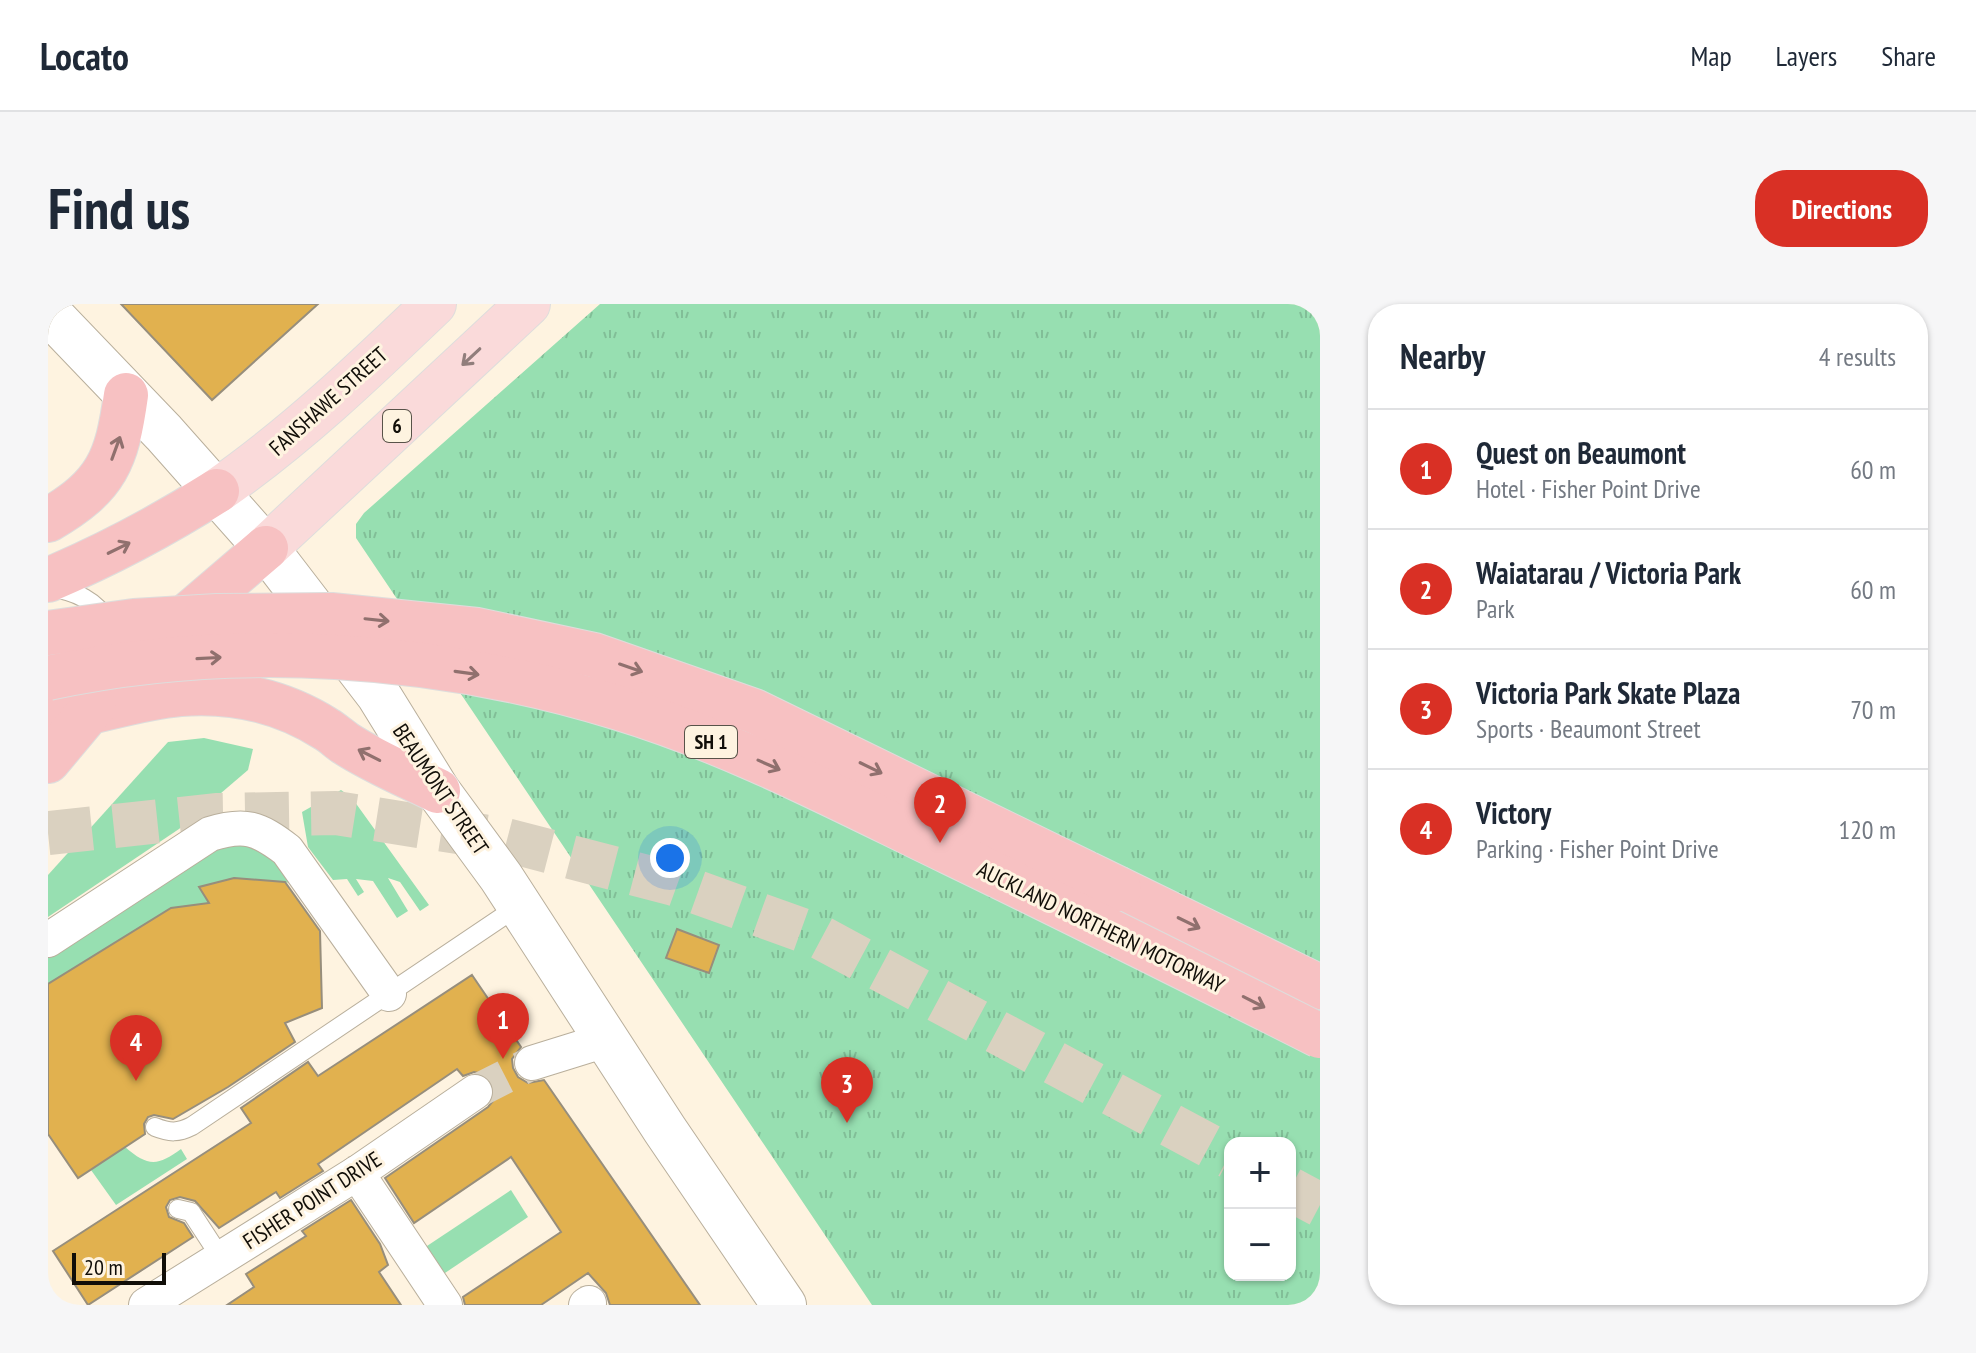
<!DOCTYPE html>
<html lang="en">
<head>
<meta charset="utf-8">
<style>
  body { margin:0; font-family:"PT Sans Narrow",sans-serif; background:#f6f6f7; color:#1f2937 }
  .controls { position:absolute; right:24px; bottom:24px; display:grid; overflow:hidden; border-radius:16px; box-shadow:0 2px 6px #0004 }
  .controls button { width:72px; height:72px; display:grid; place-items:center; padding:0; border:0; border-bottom:2px solid #e0e1e3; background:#fff; color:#1f2937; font:40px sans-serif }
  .scale { position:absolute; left:24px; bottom:20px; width:94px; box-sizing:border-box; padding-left:8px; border:4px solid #110e08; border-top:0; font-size:22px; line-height:28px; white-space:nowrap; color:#110e08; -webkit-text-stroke:6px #fef3e0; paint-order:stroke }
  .you { position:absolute; left:622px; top:554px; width:28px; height:28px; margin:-20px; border:6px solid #fff; border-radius:50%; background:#1a73e8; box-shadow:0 0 0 12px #1a73e833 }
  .badge { display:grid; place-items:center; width:52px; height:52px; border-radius:50%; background:#d93025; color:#fff; font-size:26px; font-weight:700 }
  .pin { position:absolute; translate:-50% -66px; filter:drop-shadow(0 2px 4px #0008) }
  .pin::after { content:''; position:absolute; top:42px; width:28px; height:24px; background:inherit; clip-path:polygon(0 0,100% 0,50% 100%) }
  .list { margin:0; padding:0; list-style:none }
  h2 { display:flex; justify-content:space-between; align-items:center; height:104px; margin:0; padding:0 32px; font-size:34px }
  h2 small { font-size:26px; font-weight:400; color:#747a83 }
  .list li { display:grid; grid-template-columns:52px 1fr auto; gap:24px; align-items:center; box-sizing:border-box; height:120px; padding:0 32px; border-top:2px solid #e0e1e3 }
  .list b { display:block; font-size:30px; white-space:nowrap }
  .list p { margin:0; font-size:26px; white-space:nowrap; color:#747a83 }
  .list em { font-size:26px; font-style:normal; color:#747a83 }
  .map { position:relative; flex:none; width:1272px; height:1001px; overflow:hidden; border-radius:32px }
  header { display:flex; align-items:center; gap:48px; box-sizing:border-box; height:112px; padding:0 40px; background:#fff; border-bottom:2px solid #e0e1e3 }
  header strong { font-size:38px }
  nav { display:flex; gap:44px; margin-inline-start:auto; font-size:28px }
  .intro { display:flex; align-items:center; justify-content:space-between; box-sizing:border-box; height:192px; padding:0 48px }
  h1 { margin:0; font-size:56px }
  .button { padding:20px 36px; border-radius:32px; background:#d93025; color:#fff; font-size:28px; font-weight:700 }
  main { display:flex; gap:48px; padding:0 48px }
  aside { flex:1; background:#fff; border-radius:32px; box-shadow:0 2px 6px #0004 }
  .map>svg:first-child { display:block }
  .green { fill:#97dfb1 }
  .park { fill:url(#park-tufts); fill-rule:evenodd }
  .building { fill:#e1b14f; stroke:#978e7c; stroke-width:2 }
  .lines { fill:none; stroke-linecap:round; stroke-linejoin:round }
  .minor-tunnel { stroke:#dad1c0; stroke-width:34; stroke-dasharray:34 17; stroke-linecap:butt }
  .motorway-tunnel { stroke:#dad1c0; stroke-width:44; stroke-dasharray:44 22; stroke-linecap:butt }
  .service-casing { stroke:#b9af9c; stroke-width:20 }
  .minor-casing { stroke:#b9af9c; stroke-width:36 }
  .secondary-casing { stroke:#b9af9c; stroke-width:46 }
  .primary-casing { stroke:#dedddc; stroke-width:46 }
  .motorway-casing { stroke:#dedddc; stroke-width:46 }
  .service { stroke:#fff; stroke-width:18 }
  .minor { stroke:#fff; stroke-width:34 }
  .secondary { stroke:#fff; stroke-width:44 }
  .primary { stroke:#fadada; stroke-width:44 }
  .motorway { stroke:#f7c1c2; stroke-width:44 }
  .motorway-bridge-casing { stroke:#dedddc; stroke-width:46; stroke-linecap:butt }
  .motorway-bridge { stroke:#f7c1c2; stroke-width:44 }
  .oneway { stroke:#917e7c }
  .oneway2 { stroke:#90706e }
  .labels { text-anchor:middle; stroke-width:6; stroke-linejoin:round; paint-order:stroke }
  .shield { fill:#fef3e0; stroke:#585349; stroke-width:2 }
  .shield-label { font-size:20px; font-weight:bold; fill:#110e08 }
  .street-label { font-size:22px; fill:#110e08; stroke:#fef3e0 }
</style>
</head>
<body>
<header>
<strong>Locato</strong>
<nav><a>Map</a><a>Layers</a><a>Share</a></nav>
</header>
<div class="intro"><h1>Find us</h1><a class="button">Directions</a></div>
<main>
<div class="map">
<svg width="1272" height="1001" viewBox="0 0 1272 1001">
  <defs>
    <pattern id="park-tufts" width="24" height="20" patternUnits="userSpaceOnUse" patternTransform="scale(2)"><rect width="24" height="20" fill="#97dfb1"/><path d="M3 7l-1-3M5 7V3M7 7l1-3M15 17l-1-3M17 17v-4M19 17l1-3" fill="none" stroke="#81be97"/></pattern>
  </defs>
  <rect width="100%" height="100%" fill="#fef3e0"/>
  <g class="green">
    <path d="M156,434L205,445L200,466L131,525L0,613V571L120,438Z"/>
    <path d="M293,486L304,494L381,601L372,607L352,578L340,574L360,607L349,614L325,577L308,575L316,588L310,592L299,575L285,576L260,543L254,508Z"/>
    <path d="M185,536L230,556L245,579L186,574L151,583L161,599L123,604L0,680V653Z"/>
    <path d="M77,843C100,863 110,862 133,845L139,855L68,901L43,866Z"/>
    <path d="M463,886L480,913L394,971L376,944Z"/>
  </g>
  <path class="park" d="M552,0H1272V1001H824L308,234V220L316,209ZM1182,839H1242V971H1182Z"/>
  <g class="building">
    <path d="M73,0H270L164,96Z"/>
    <path d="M186,574L237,578L272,627L274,704L237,719L247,738L180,783L125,815L106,811L100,813L96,820L97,830L30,874L0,830V680L123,604L161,599L151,583Z"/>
    <path d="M629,625L671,641L661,669L618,654Z"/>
    <path d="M424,671L473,743L464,755L465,764L470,773L480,779L496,776L652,1001H562L558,989L540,969L493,1001H417L415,993L513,928L463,853L366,919L337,874L440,803L445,797L447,786L443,776L436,770L426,768L415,772L409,765L270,860L275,867L232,894L228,888L171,924L147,897L132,893L122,896L118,903L121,913L136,919L145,933L40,1001L5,947L203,819L193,804L260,758L270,772Z"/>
    <path d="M303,896L332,940L340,961L331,968L353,1001H179L206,983L198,970L258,932L254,927Z"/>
  </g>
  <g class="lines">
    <path class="minor-tunnel" d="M427,788L484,759"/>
    <g class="motorway-tunnel">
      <path d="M0,529L170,511L288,509L454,535L626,580L768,631L1182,853"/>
      <path d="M1242,885L1272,901"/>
    </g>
    <defs>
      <g id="service">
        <path d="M3,284C25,286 50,297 60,319"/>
        <path d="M107,823C122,829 130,829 144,822L472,601"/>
        <path d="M130,905L143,908L173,954"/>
      </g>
      <g id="minor">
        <path d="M0,636L162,530C197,519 210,524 239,546L341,690"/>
        <path d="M484,759L558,736"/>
        <path d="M309,869L397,1001"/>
        <path d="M98,1001L309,869L427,788"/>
        <path d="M538,1001L541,999"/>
      </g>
      <path id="secondary" d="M0,8L116,129L218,244L330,390L390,487L453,573L617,826L736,1001"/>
      <g id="primary">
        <path d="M169,187C248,132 316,67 386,0"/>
        <path d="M218,244L480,0"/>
      </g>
      <g id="motorway">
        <path d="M0,216C59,182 69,156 78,91"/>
        <path d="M0,276C59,251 114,222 169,187"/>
        <path d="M120,328L218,244"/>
        <path d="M0,416C45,410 87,394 132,390C183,386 234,397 278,425C285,429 291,435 297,439C326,458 360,472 390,487"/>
        <path d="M0,457L46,402"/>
        <path d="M1071,585L1272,683"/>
      </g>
    </defs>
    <use href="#service" class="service-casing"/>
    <use href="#minor" class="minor-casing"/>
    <use href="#secondary" class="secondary-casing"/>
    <use href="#primary" class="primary-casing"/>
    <use href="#motorway" class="motorway-casing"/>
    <use href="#service" class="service"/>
    <use href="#minor" class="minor"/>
    <use href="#secondary" class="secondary"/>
    <use href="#primary" class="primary"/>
    <use href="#motorway" class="motorway"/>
    <defs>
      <g id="motorway-bridge">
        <path d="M0,329L86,317L169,312L283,311L429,326L546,351L706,407L1071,585"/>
        <path d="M0,374C186,334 390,348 571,404C686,439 793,496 901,548C1025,608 1149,670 1272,732"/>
      </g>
    </defs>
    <use href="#motorway-bridge" class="motorway-bridge-casing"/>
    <use href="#motorway-bridge" class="motorway-bridge"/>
  </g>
  <defs><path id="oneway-shaft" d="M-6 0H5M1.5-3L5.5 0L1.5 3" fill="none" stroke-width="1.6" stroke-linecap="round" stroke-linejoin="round" transform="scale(2)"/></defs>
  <use class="oneway" href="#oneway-shaft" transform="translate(423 53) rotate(137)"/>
  <g class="oneway2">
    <use href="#oneway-shaft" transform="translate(68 144) rotate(-70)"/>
    <use href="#oneway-shaft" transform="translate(71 244) rotate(-26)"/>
    <use href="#oneway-shaft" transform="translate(329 316) rotate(6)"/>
    <use href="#oneway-shaft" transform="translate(161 354) rotate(-3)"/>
    <use href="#oneway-shaft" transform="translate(583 364) rotate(19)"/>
    <use href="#oneway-shaft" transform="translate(419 369) rotate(8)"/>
    <use href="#oneway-shaft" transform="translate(321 451) rotate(-153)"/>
    <use href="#oneway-shaft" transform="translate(721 461) rotate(24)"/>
    <use href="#oneway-shaft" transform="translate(823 464) rotate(26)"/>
    <use href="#oneway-shaft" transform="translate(1141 619) rotate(26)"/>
    <use href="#oneway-shaft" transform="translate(1206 698) rotate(27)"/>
  </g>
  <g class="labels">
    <g class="shield">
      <rect x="335" y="106" width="28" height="32" rx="6"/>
      <rect x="637" y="422" width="52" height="32" rx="6"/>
    </g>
    <g class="shield-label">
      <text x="349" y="129">6</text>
      <text x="663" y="445">SH 1</text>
    </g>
    <g class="street-label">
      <text transform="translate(280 97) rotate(-42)" y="8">FANSHAWE STREET</text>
      <text transform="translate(393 485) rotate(56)" y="8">BEAUMONT STREET</text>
      <text transform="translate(1053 623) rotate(26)" y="8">AUCKLAND NORTHERN MOTORWAY</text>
      <text transform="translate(264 896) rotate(-33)" y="8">FISHER POINT DRIVE</text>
    </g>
  </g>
</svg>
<div class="controls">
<button>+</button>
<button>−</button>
</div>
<div class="scale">20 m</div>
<div class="you"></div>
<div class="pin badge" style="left:455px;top:755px">1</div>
<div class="pin badge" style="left:892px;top:539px">2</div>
<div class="pin badge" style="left:799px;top:819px">3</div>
<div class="pin badge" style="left:88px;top:777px">4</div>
</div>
<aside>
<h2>Nearby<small>4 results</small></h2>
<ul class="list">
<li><span class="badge">1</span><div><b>Quest on Beaumont</b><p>Hotel · Fisher Point Drive</p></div><em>60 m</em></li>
<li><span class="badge">2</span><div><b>Waiatarau / Victoria Park</b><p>Park</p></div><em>60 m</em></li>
<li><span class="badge">3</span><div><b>Victoria Park Skate Plaza</b><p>Sports · Beaumont Street</p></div><em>70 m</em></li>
<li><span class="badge">4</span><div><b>Victory</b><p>Parking · Fisher Point Drive</p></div><em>120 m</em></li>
</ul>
</aside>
</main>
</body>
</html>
